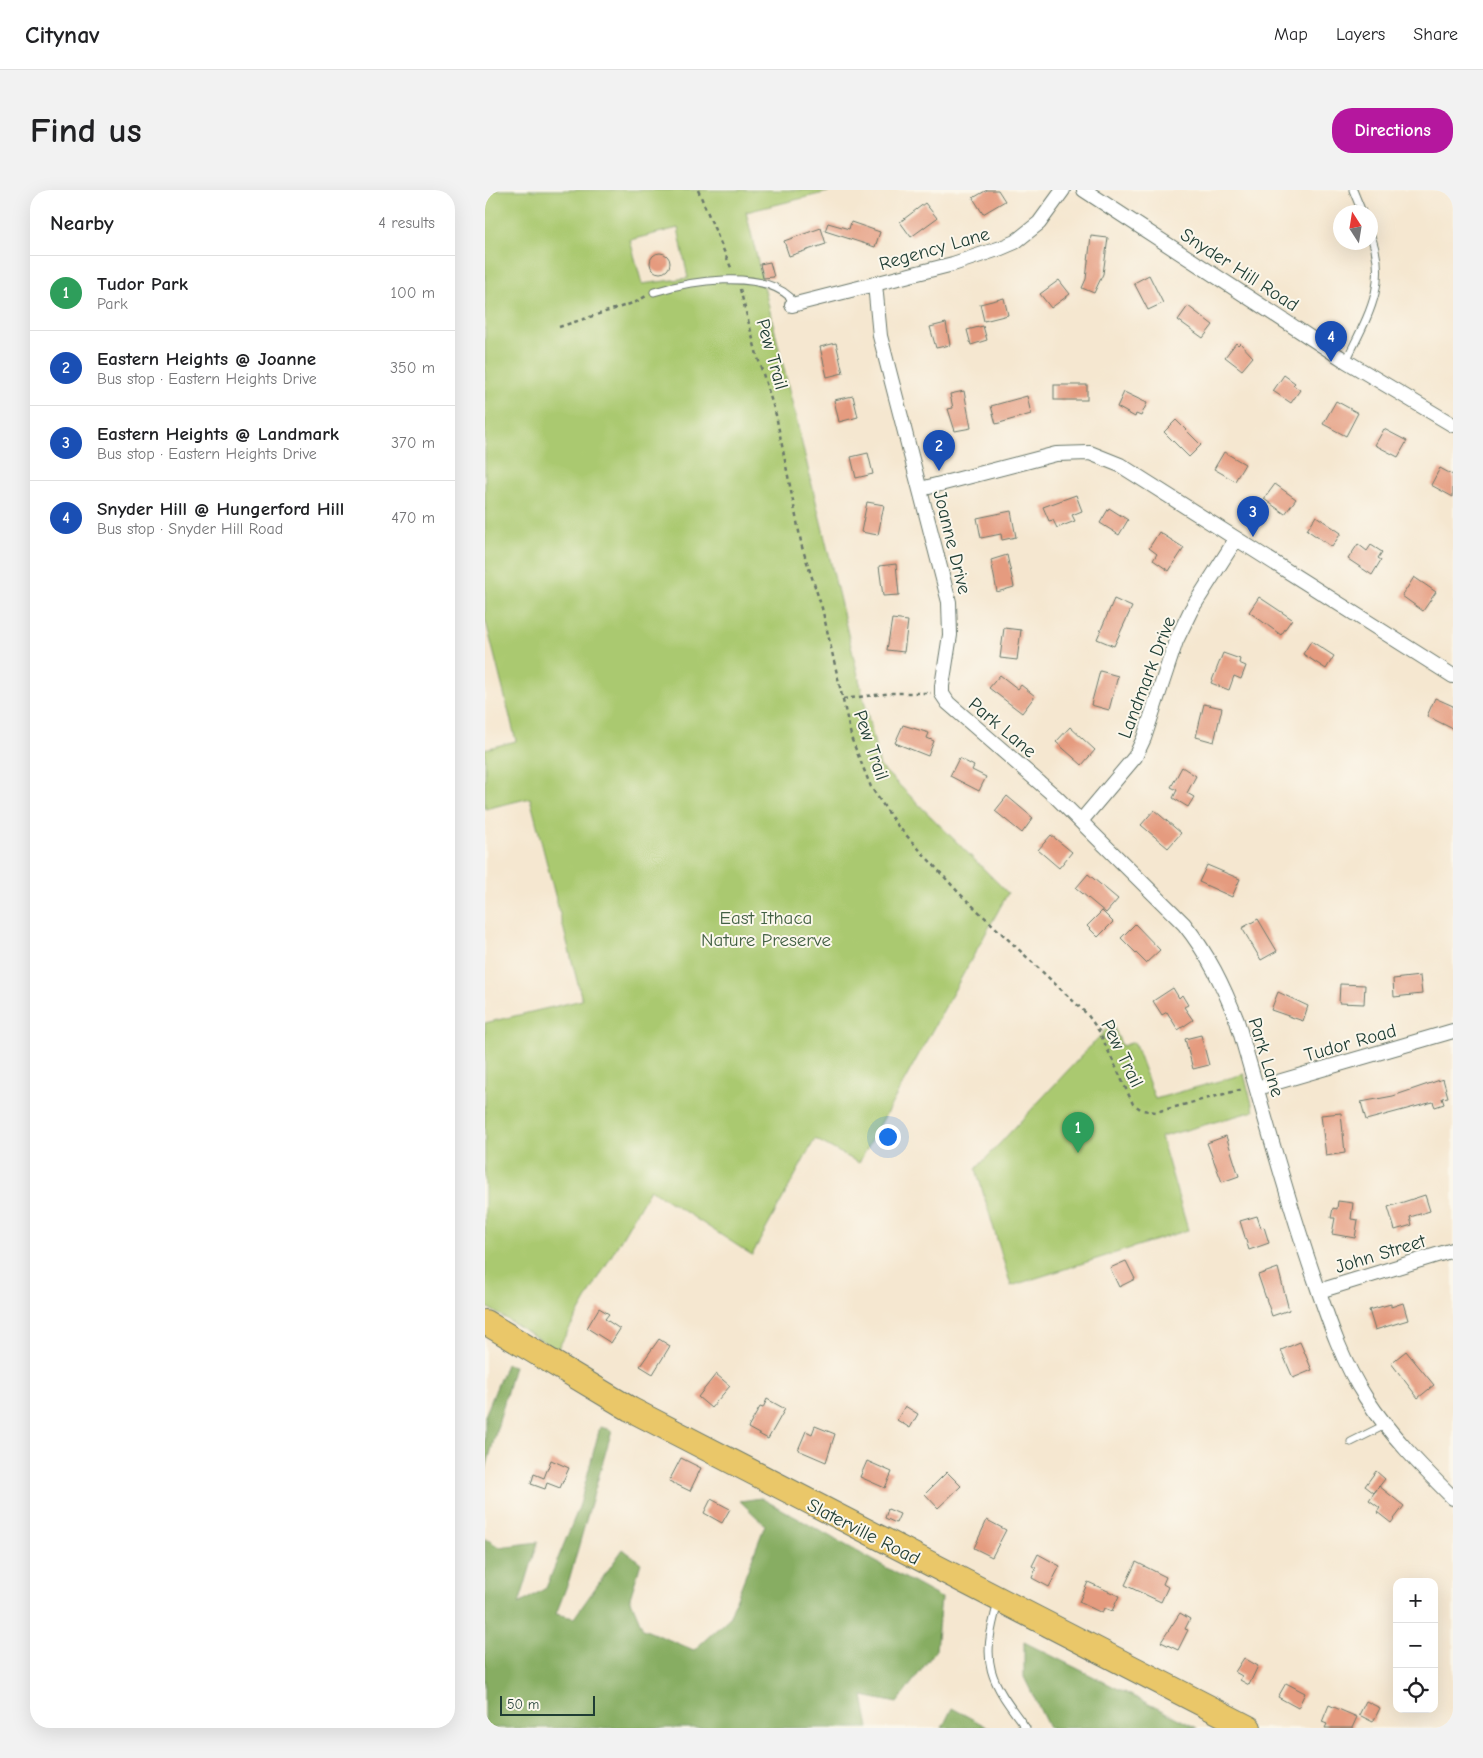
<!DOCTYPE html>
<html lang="en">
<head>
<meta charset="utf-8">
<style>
  body { margin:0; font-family:"Comic Neue",sans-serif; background:#f2f2f2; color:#202124 }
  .controls { position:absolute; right:15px; bottom:15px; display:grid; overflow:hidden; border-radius:10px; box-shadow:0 5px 20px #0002 }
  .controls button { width:45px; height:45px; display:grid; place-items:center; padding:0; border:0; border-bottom:1px solid #e0e0e0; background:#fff; color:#202124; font:25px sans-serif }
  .compass { position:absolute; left:848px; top:15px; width:45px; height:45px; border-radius:50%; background:#fff; box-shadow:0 5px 20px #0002; rotate:348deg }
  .scale { position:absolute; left:15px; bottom:12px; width:95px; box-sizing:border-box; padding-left:5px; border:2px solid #1f3d34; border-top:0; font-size:14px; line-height:18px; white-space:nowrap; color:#1f3d34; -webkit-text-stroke:4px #fbf7ec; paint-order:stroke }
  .you { position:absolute; left:402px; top:946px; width:18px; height:18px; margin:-12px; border:4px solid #fff; border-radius:50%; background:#1a73e8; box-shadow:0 0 0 8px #1a73e833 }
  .badge { display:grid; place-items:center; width:32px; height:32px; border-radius:50%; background:#b5179e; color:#fff; font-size:16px; font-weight:700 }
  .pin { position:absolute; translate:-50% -41px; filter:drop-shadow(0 1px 2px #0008) }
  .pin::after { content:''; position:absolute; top:26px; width:18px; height:15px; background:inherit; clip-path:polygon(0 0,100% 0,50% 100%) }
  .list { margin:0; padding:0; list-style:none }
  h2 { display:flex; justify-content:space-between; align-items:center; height:65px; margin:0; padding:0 20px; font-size:21px }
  h2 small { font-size:16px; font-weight:400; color:#757577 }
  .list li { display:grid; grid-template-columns:32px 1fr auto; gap:15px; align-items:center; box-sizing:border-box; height:75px; padding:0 20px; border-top:1px solid #e0e0e0 }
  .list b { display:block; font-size:19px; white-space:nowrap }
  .list p { margin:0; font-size:16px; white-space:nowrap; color:#757577 }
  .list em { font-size:16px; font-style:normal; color:#757577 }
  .icon { flex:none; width:28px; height:28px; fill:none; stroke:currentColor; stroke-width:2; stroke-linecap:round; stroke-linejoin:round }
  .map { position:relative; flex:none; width:968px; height:1538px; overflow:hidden; border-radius:20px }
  header { display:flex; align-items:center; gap:30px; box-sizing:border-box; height:70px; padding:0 25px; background:#fff; border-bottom:1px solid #e0e0e0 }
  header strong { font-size:24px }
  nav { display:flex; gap:28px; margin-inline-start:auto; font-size:18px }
  .intro { display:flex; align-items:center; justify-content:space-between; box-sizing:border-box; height:120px; padding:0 30px }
  h1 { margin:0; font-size:35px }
  .button { padding:12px 22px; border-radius:20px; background:#b5179e; color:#fff; font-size:18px; font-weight:700 }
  main { display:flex; gap:30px; padding:0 30px }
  aside { flex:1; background:#fff; border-radius:20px; box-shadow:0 5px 20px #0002 }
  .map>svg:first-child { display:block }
  .green { fill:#aac970; stroke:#648352; fill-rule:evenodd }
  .forest { fill:#87ad62; stroke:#53754b }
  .building { fill:#e59b7f }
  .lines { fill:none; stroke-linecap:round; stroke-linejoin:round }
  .lane-casing { stroke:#6a786b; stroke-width:9 }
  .street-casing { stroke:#6a786b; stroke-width:16 }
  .highway-casing { stroke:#6a786b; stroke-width:26 }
  .path { stroke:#6a786b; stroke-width:2.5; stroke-dasharray:4 4; stroke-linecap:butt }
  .lane { stroke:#fff; stroke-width:7 }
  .street { stroke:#fff; stroke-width:14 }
  .highway { stroke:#eac769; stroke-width:24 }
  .labels { text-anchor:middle; stroke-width:4; stroke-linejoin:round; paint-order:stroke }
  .street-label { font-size:19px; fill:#1f3d34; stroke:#fbf7ec }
  .park-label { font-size:19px; fill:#426043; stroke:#fbf7ec }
</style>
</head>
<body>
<header>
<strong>Citynav</strong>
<nav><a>Map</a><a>Layers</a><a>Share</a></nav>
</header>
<div class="intro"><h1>Find us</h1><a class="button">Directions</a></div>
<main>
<aside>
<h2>Nearby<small>4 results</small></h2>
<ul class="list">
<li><span class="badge" style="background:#2e9e5b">1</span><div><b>Tudor Park</b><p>Park</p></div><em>100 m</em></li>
<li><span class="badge" style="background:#1a4fb4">2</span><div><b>Eastern Heights @ Joanne</b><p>Bus stop · Eastern Heights Drive</p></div><em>350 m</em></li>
<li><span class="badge" style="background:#1a4fb4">3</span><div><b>Eastern Heights @ Landmark</b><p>Bus stop · Eastern Heights Drive</p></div><em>370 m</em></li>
<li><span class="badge" style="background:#1a4fb4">4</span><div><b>Snyder Hill @ Hungerford Hill</b><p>Bus stop · Snyder Hill Road</p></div><em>470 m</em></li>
</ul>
</aside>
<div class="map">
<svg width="968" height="1538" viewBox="0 0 968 1538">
  <rect width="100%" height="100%" fill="#fbf7ec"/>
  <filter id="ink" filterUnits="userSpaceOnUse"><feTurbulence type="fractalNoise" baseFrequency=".02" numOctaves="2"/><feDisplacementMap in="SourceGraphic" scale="10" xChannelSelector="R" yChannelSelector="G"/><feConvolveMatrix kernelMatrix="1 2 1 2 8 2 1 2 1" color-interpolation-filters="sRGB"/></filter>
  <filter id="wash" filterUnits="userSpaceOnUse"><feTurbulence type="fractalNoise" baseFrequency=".0096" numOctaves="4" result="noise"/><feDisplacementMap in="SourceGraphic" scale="20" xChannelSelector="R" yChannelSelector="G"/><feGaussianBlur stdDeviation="1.12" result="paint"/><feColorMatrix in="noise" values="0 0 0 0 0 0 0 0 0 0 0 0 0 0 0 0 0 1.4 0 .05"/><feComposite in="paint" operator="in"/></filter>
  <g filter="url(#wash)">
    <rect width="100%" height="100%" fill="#f5e7d0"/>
    <g class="green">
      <path d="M0,0H351L261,22L395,576L523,703L374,973L330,949L267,1065L165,999L72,1160L0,1116V833L97,810L45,608L0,619V559L31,551L0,428ZM193,38L203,88L157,94L145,50Z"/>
      <path d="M627,833L637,856L649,852L670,909L759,884L769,921L676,947L703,1040L526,1096L491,979Z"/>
    </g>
    <g class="forest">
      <path d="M21,1174L29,1176L0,1283V1226Z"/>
      <path d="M115,1237L127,1240L84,1390L71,1424L89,1428L138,1359L156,1373L145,1408L158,1439L209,1460L244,1428L280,1335L255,1311L276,1308L456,1408L451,1460L412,1513L378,1506L384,1538H0V1348L14,1357L53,1352L34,1414L61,1398L94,1317Z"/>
      <path d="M539,1452L712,1538H564L539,1487Z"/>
      <path d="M467,1518L504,1538H457Z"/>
    </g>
    <g id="blocks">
      <g class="building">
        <path d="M502,0H513L520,11L498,24L488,8Z"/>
        <path d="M440,13L452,28L426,47L415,32Z"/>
        <path d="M366,32L395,42L390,57L340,41L343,33L364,39Z"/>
        <path d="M336,38L341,54L304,66L299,51Z"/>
        <path d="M606,46L623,48L618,84L609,103L597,98L601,89Z"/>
        <circle cx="175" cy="73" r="10"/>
        <path d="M285,72L289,87L278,88L275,74Z"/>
        <path d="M664,85L678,113L663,120L649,93Z"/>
        <path d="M574,90L585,104L566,118L555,104Z"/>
        <path d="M519,108L523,125L499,131L495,114Z"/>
        <path d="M703,116L728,135L718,148L693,130Z"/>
        <path d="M461,133L465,155L451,158L445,137Z"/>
        <path d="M498,136L502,150L486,155L482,140Z"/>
        <path d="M351,153L358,183L342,187L335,157Z"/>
        <path d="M751,153L753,155L755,153L768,167L757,180L740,167Z"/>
        <path d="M799,185L810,193L808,195L815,200L806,213L788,201Z"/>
        <rect x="569" y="195" width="33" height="15"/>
        <path d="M479,201L486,238L470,241L463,219L468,218L465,204Z"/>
        <path d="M639,202L662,213L656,226L651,224L650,227L632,217Z"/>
        <path d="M368,206L373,227L354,232L349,210Z"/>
        <path d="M542,206L546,224L511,234L506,216Z"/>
        <path d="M851,211L873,223L861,246L838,234Z"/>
        <path d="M691,230L716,255L704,267L679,242Z"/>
        <path d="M899,239L922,251L913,267L890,255Z"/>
        <path d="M739,262L760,274L750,291L729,279Z"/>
        <path d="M383,263L388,284L371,288L366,267Z"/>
        <path d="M955,278L968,285V307L946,295Z"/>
        <path d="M790,294L811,309L800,324L779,309Z"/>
        <path d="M591,305L597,321L587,325L590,331L572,338L568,330L564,331L558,317Z"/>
        <path d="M382,312L399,315L393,345L376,342Z"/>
        <path d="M624,318L643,330L634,345L615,333Z"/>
        <path d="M526,321L531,347L517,350L516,344L496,348L492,328Z"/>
        <path d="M831,326L856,343L847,357L822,340Z"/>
        <path d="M674,342L699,358L684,381L668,370L672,364L664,358Z"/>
        <path d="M873,354L882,361L886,355L897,362L893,368L896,370L887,385L863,369Z"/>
        <path d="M522,365L529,397L512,402L506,370Z"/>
        <path d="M411,374L414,405L398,406L394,376Z"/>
        <path d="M929,387L951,402L938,421L917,406Z"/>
        <path d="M774,407L807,429L796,445L764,422Z"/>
        <path d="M629,409L647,417L629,456L612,449Z"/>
        <path d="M407,429L423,431L419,462L402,460Z"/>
        <path d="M519,438L536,440L532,470L515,468Z"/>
        <path d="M826,451L849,466L841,479L818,464Z"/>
        <path d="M738,463L755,469L754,473L761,476L756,489L749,486L744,500L726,493Z"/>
        <path d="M615,481L633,486L624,520L606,515Z"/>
        <path d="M515,485L533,499L536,495L550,506L537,523L504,498Z"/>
        <path d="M950,508L968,516V539L942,526Z"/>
        <path d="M719,514L737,518L729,552L711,547Z"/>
        <path d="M418,535L444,543L442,548L449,551L443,566L410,553Z"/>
        <path d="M585,537L610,560L597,575L571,552Z"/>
        <path d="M474,568L489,576L487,580L501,587L494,601L465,586Z"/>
        <path d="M697,577L711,586L702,603L709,607L703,617L688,608L692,600L686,597Z"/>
        <path d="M522,606L548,628L537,643L510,621Z"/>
        <path d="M669,620L696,643L683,658L656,635Z"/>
        <path d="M566,645L587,662L574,678L553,660Z"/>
        <path d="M722,675L755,689L747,707L714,692Z"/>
        <path d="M603,684L633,709L621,723L591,698Z"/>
        <path d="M617,721L628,732L613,747L602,736Z"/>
        <path d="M773,729L792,761L776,770L757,738Z"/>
        <path d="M650,734L675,760L661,773L636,748Z"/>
        <path d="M935,786L937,804L909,807L908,789Z"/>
        <path d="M855,794L880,795L879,814L854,813Z"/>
        <path d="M688,798L694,808L697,805L703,815L699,817L708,830L693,840L682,822L677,825L668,811Z"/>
        <path d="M793,802L823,816L818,831L786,820Z"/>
        <path d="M716,845L724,875L708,879L700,849Z"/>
        <path d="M958,889L963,907L957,908L959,914L950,917L948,912L881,930L876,912L908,906Z"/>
        <path d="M856,923L860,963L841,966L836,925Z"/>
        <path d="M741,946L754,986L737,992L722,953Z"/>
        <path d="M940,1005L945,1021L925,1027L927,1035L910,1040L903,1017Z"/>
        <path d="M853,1011L868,1013L866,1029L873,1030L870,1048L847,1044L850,1028H846L848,1018L852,1019Z"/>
        <path d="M772,1026L776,1038L779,1037L784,1053L764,1060L755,1031Z"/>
        <path d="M641,1071L650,1089L634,1097L625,1078Z"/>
        <path d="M793,1078L804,1120L787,1126L773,1085Z"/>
        <path d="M918,1113L923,1130L890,1140L884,1120L906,1114V1117Z"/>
        <path d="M114,1118L124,1124L120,1129L135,1139L126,1153L102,1138Z"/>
        <path d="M174,1149L185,1156L168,1184L155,1176Z"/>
        <path d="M815,1152L827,1180L808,1188L796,1160Z"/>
        <path d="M921,1161L949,1195L933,1208L906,1173Z"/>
        <path d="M231,1184L245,1196L226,1218L213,1207Z"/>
        <path d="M282,1209L300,1219L283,1249L263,1238L275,1217L278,1218Z"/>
        <path d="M420,1216L433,1224L425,1238L412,1230Z"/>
        <path d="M330,1236L350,1244L341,1272L313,1260L321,1241L327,1244Z"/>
        <path d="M196,1268L216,1278L205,1301L184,1291Z"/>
        <path d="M66,1270L84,1278L75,1298L62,1293L60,1299L46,1294L49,1284L59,1288Z"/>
        <path d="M382,1271L407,1282L400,1298L375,1287Z"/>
        <path d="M891,1281L900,1289L889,1303L880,1296Z"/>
        <path d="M462,1282L476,1296L453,1318L440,1304Z"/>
        <path d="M894,1296L919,1316L906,1333L892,1322L895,1318L884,1310Z"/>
        <path d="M226,1309L245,1319L237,1333L219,1323Z"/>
        <path d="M403,1319L415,1324L411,1333L400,1328Z"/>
        <path d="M502,1330L521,1340L507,1367L489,1358Z"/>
        <path d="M553,1364L575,1376L564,1397L547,1388L551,1378L547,1376Z"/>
        <path d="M651,1372L681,1387L678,1394L683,1397L676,1412L640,1395Z"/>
        <path d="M603,1392L634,1406L627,1421L619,1418L617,1423L594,1412Z"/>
        <path d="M695,1423L705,1429L700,1439L703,1440L693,1460L676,1452Z"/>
        <path d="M759,1468L773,1476L764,1495L755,1490L757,1486L750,1482Z"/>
        <path d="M801,1493L820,1503L813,1518L793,1507Z"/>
        <path d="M881,1511L895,1518L888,1532L874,1525Z"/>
        <path d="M844,1515L872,1527L867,1538H840L842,1534L837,1532Z"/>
      </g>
    </g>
  </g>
  <g filter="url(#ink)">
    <use href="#blocks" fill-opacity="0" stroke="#6a786b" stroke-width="1"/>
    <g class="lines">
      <defs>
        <g id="lane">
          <path d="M868,0L877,22"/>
          <path d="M169,102C205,91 274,79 305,107L307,115"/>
          <path d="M861,171C882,127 904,95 886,46"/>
          <path d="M866,1252L900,1235"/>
          <path d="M513,1413C495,1475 504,1489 541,1538"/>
        </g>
        <g id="street">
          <path d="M599,0L861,171L968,235"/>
          <path d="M390,94L395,146L464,412L465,445L457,496V504L463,513L571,607L699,734C723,764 738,795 752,831C778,919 801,1007 831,1093C844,1132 858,1173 881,1208C905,1245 937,1277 968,1308"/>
          <path d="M307,115L468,74L516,58L530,52L554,33L578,0"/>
          <path d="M436,299L571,264L605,263L635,275L968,486"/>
          <path d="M596,631L650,567L659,548L691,451L706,420L751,349"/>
          <path d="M772,898L968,841"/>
          <path d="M834,1101L968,1060"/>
        </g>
        <path id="highway" d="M0,1132L145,1219L764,1538"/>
      </defs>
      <use href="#lane" class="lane-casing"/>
      <use href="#street" class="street-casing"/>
      <use href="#highway" class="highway-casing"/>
      <g class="path">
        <path d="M213,0L247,80"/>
        <path d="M255,99L272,165L291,225L317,357L337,418L367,550L386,597L411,634L474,703L602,824L614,841L648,914L657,920L671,922L758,899"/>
        <path d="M74,137L151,112L161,106"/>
        <path d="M358,509L407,503H446"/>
      </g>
      <use href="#lane" class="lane"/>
      <use href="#street" class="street"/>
      <use href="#highway" class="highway"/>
    </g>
  </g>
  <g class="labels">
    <g class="street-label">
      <text transform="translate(449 58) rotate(-16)" y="7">Regency Lane</text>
      <text transform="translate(755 79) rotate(33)" y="7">Snyder Hill Road</text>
      <text transform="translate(288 164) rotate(74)" y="7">Pew Trail</text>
      <text transform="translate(468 352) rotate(76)" y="7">Joanne Drive</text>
      <text transform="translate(661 487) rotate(-69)" y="7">Landmark Drive</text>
      <text transform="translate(518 537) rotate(40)" y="7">Park Lane</text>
      <text transform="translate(387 555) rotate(71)" y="7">Pew Trail</text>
      <text transform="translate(865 852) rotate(-16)" y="7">Tudor Road</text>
      <text transform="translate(638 863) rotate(64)" y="7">Pew Trail</text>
      <text transform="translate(782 867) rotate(73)" y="7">Park Lane</text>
      <text transform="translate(895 1063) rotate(-17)" y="7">John Street</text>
      <text transform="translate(379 1341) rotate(27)" y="7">Slaterville Road</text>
    </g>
    <g class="park-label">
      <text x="281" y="734">East Ithaca<tspan x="281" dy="22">Nature Preserve</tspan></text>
    </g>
  </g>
</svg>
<div class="controls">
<button>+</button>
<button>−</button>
<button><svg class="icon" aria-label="locate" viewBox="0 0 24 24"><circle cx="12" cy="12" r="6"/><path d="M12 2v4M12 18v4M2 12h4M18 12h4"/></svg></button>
</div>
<svg class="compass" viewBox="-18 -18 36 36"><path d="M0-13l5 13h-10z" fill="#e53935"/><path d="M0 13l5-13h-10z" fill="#757577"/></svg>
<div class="scale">50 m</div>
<div class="you"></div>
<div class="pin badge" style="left:593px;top:963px;background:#2e9e5b">1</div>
<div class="pin badge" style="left:454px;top:281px;background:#1a4fb4">2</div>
<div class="pin badge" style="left:768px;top:347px;background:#1a4fb4">3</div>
<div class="pin badge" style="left:846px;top:172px;background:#1a4fb4">4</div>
</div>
</main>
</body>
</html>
